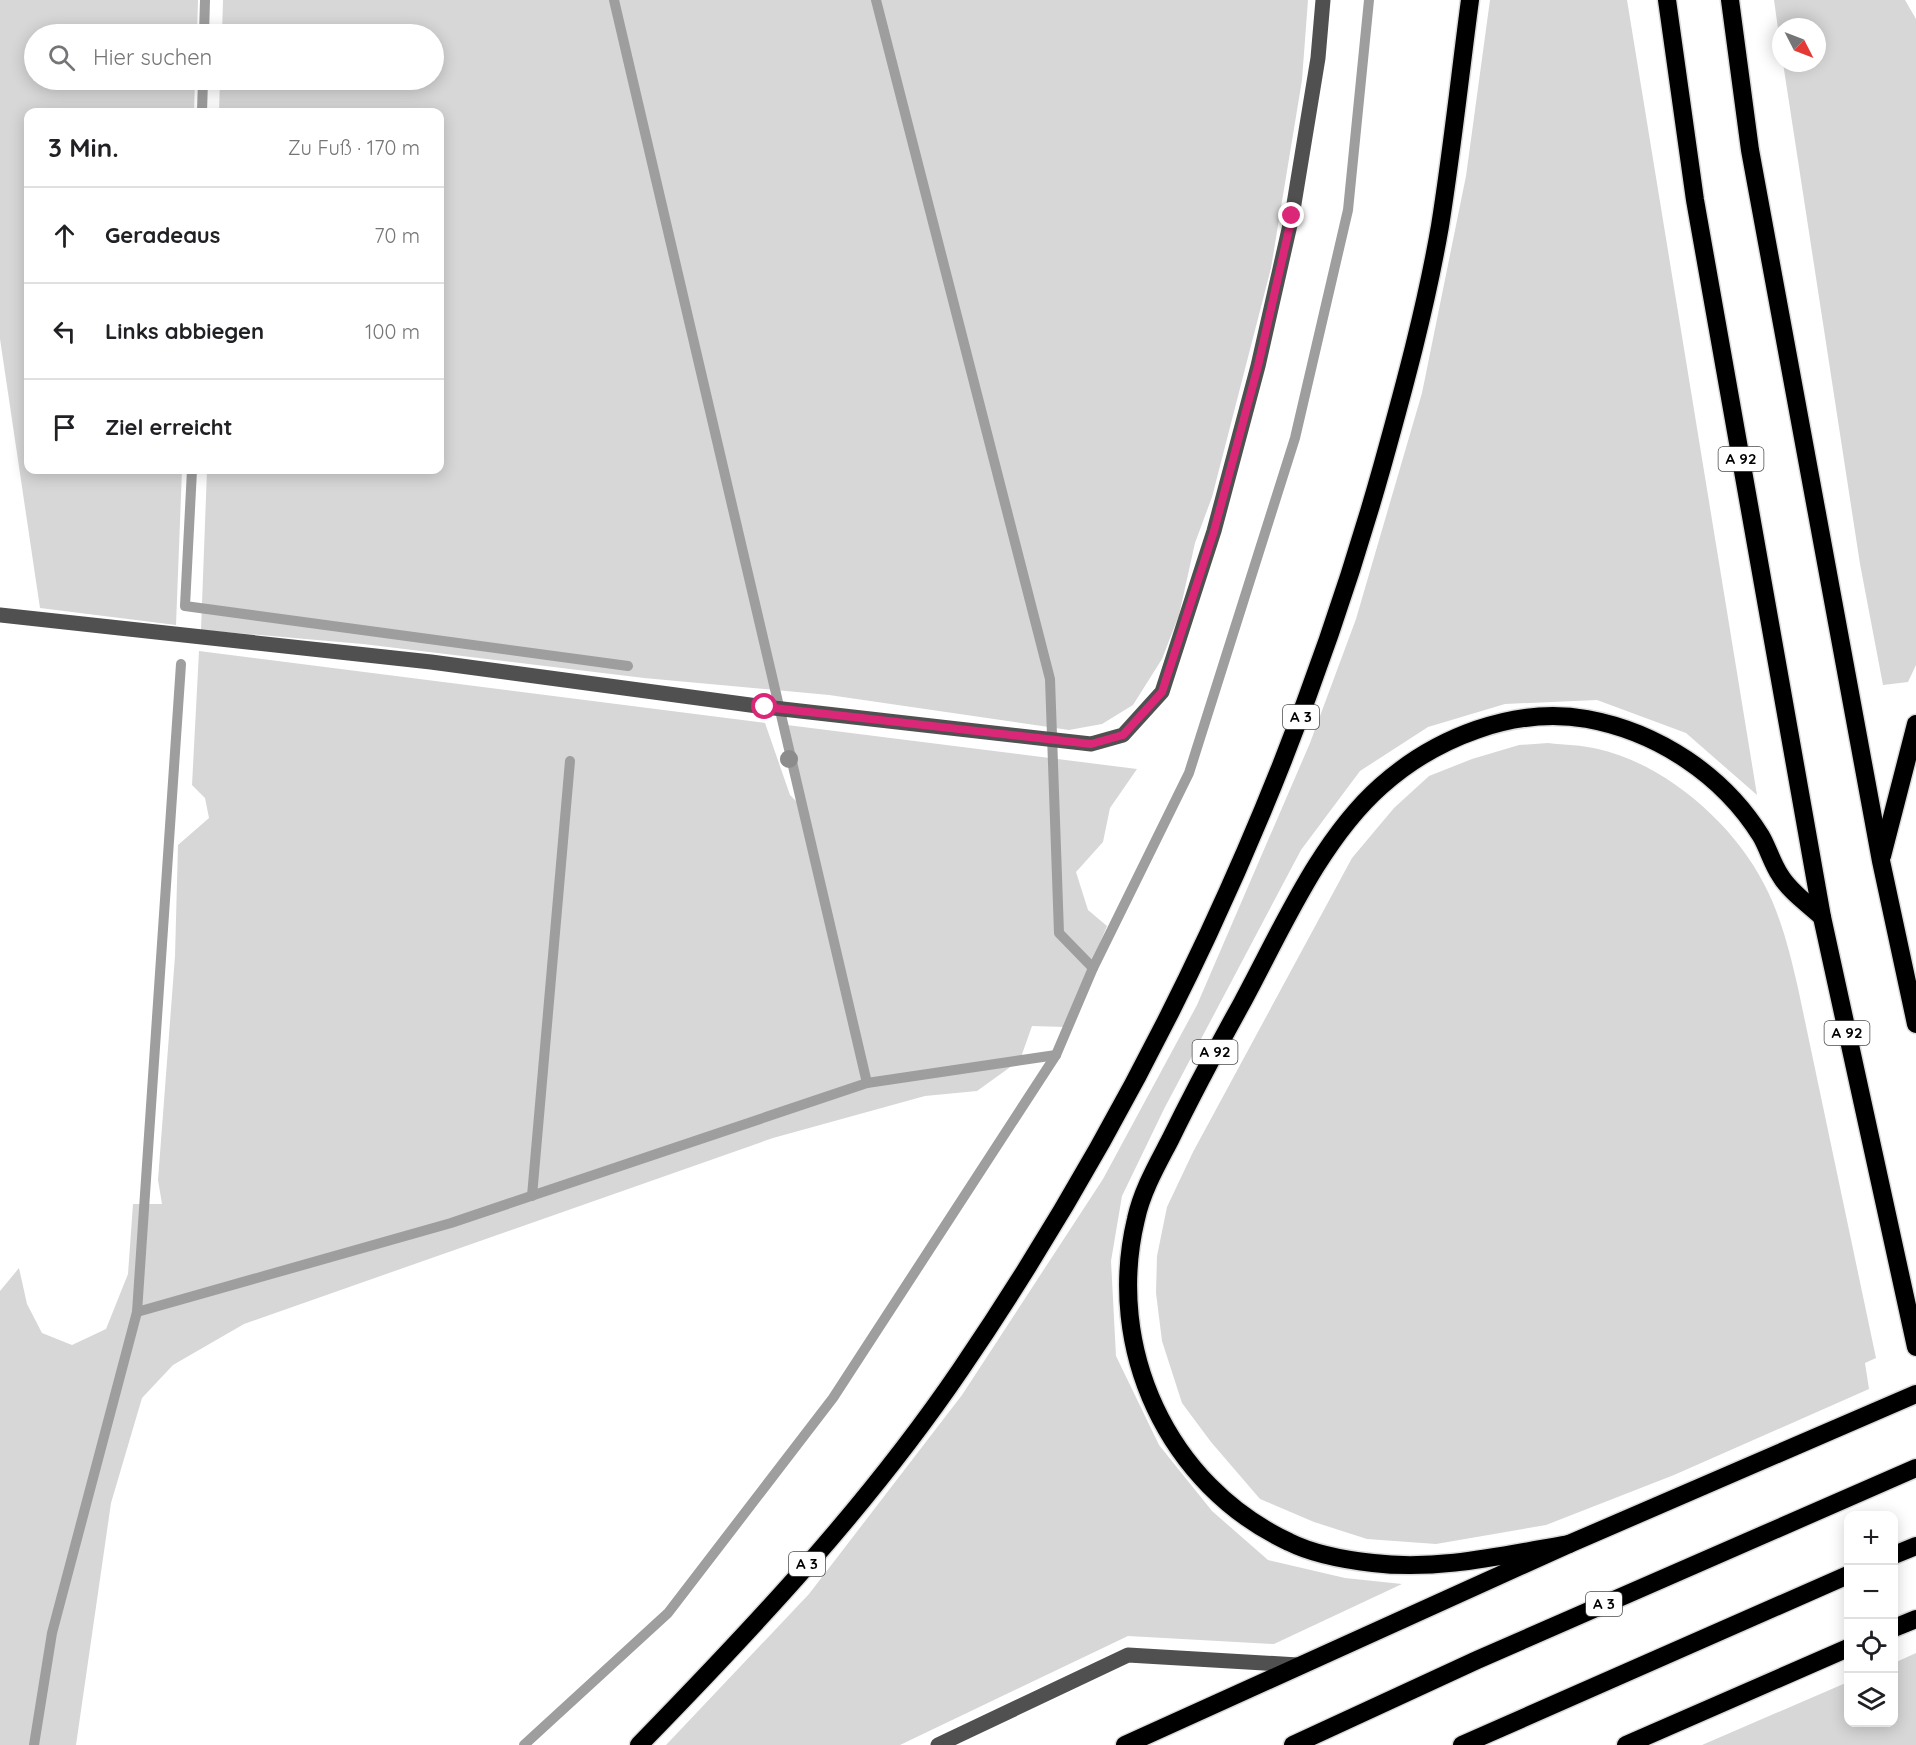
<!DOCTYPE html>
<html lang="de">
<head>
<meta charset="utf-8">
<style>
  body { margin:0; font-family:Quicksand,sans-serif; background:#f2f2f2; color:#202124 }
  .controls { position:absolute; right:18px; bottom:18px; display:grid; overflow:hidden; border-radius:12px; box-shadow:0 3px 15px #0003 }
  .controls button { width:54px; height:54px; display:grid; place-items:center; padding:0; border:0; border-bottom:2px solid #e0e0e0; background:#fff; color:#202124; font:30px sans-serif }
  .compass { position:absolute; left:1772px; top:18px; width:54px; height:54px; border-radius:50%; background:#fff; box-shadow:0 3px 15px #0003; rotate:132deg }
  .stop { position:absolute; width:18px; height:18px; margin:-14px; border:4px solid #db2777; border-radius:50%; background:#fff }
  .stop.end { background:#db2777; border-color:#fff; box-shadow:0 2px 6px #0008 }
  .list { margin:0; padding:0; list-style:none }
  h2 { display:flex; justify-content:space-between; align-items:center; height:78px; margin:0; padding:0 24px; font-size:26px }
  h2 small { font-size:20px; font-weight:400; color:#757577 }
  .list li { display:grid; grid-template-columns:39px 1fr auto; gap:18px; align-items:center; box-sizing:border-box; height:96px; padding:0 24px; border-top:2px solid #e0e0e0 }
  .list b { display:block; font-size:22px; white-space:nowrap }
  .list em { font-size:20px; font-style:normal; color:#757577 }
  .icon { flex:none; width:33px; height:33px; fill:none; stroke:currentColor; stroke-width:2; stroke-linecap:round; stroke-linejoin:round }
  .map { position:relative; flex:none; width:1916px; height:1745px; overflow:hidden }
  .search { position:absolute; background:#fff; box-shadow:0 3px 15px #0003; left:24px; top:24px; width:420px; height:66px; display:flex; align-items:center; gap:15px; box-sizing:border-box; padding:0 21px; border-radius:33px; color:#757577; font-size:22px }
  .panel { position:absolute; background:#fff; box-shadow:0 3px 15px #0003; left:24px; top:108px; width:420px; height:366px; border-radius:12px }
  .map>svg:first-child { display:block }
  .green { fill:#d7d7d7 }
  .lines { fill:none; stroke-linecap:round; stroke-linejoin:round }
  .stream { stroke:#9e9e9e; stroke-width:10 }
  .highway-casing { stroke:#dbdbdb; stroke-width:21 }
  .minor { stroke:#505050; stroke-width:15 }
  .highway { stroke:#000; stroke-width:18 }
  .tree { fill:#8c8c8c }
  .route { stroke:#db2777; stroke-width:8 }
  .labels { text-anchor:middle; stroke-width:6; stroke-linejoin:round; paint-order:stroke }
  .shield { fill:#fff; stroke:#4c4c4c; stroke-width:1.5 }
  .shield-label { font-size:15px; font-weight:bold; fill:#000 }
</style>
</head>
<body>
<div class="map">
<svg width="1916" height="1745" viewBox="0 0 1916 1745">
  <rect width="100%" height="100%" fill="#fff"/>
  <g class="green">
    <path d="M0,0H198L197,34H34V80H195L194,112H28V470H182L176,625L40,608L0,339Z"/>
    <path d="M223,0H1308L1302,80L1271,268L1212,497L1195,543L1179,615L1162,659L1133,705L1102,724L1069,730L829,695L644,678L363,644L201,630L207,470H440V112H219L220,80H434V34H222Z"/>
    <path d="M1490,0H1627L1757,795L1686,733L1597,700L1505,704L1428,727L1360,771L1301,850L1164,1109L1122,1196L1111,1261L1116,1356L1159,1445L1212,1511L1268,1560L1345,1578L1402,1584L1274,1644L1128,1636L900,1745H666L809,1594L962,1395L1103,1179L1197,1005L1310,743L1356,619L1422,393L1466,176Z"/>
    <path d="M1774,0H1905L1916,19V665L1908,682L1883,685L1860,564L1783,63H1817V27H1781V50Z"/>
    <path d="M199,651L765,723L790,795L799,804L802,785L787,725L1137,769L1110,808L1103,842L1076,872L1088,910L1107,926L1065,1027L1032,1026L1020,1060L977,1091L925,1096L773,1138L244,1324L173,1365L142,1398L111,1503L76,1745H0V1291L19,1268L27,1304L42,1333L72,1345L106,1329L128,1274L133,1204H162L158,1180L175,956L178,845L209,818L205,798L192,785Z"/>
    <path d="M1548,743C1565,745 1582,745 1598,749C1665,764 1733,823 1764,884C1781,916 1790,953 1798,988L1876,1358L1865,1363L1869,1389L1674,1475L1546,1525L1436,1544L1367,1539L1314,1522L1260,1499L1211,1442L1182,1403L1162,1341L1156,1293L1157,1256L1167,1207L1193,1152L1352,858L1394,808L1429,776L1472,759L1519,745Z"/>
    <path d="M1916,1653V1745H1702L1848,1682V1722H1894V1663Z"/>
  </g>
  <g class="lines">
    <g class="stream">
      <path d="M614,0L867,1083"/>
      <path d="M876,0L1050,679L1059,933L1093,968"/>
      <path d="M204,34L205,0"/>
      <path d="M202,112L203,80"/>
      <path d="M192,470L185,606L628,666"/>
      <path d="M532,1196L570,761"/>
      <path d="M137,1312L451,1223L867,1083L1056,1055"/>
      <path d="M34,1745L52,1633L137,1312L181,664"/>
      <path d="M524,1745L668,1613L833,1398L1056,1055L1093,968L1189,773L1295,438L1348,210L1369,0"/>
    </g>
    <defs>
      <g id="highway">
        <path d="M1667,0L1695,200L1822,917L1916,1347"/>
        <path d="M1730,0L1750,150L1881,861L1916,1024"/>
        <path d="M1882,856L1916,724"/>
        <path d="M1569,1544C1504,1555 1439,1571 1373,1563C1346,1560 1313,1554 1289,1542C1167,1485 1105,1348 1136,1219C1142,1191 1157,1165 1170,1140C1193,1093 1217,1048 1242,1003C1281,931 1319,841 1381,786C1435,738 1514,706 1587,719C1658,732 1723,775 1761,836C1768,848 1772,863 1780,875C1789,891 1808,904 1822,917"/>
        <path d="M1894,1555L1916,1546"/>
        <path d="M1894,1628L1916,1619"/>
        <path d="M639,1745C754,1627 868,1506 961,1369C1148,1094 1292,787 1382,467C1404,388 1426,307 1440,226C1452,151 1460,75 1470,0"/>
        <path d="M1125,1745L1569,1544L1916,1394"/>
        <path d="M1293,1745L1477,1660L1916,1468"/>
        <path d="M1462,1745L1848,1575"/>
        <path d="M1626,1745L1848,1648"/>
      </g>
    </defs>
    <use href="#highway" class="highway-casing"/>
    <g class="minor">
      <path d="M0,615L431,662L765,707L1091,744L1123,735L1162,692L1214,531L1258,366L1292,216L1318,58L1323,0"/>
      <path d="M938,1745L1128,1655L1298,1665"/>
    </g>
    <use href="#highway" class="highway"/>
  </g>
  <circle class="tree" cx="789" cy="759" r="9"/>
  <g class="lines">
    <path class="route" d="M765,707L1091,744L1123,735L1162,692L1214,531L1258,366L1292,216"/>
  </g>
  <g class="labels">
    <g class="shield">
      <rect x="1718.5" y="447" width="45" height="24" rx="4.5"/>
      <rect x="1283" y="705" width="36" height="24" rx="4.5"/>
      <rect x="1824.5" y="1021" width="45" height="24" rx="4.5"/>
      <rect x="1192.5" y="1040" width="45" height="24" rx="4.5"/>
      <rect x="789" y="1552" width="36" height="24" rx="4.5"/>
      <rect x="1586" y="1592" width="36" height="24" rx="4.5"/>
    </g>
    <g class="shield-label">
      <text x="1741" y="464">A 92</text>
      <text x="1301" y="722">A 3</text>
      <text x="1847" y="1038">A 92</text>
      <text x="1215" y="1057">A 92</text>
      <text x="807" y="1569">A 3</text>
      <text x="1604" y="1609">A 3</text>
    </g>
  </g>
</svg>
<div class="controls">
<button>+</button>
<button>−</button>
<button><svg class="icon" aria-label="locate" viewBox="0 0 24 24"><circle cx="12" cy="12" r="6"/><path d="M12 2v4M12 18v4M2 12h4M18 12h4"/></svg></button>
<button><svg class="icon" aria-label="layers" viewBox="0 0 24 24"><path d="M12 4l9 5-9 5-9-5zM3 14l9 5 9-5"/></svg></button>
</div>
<svg class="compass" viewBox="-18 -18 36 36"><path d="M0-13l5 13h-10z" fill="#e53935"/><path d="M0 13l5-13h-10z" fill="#757577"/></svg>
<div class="stop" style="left:765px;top:707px"></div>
<div class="stop end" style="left:1292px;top:216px"></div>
<div class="search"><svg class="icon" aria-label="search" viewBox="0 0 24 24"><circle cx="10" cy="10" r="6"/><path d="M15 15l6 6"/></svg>Hier suchen</div>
<section class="panel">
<h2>3 Min.<small>Zu Fuß · 170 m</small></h2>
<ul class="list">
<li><svg class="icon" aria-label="ahead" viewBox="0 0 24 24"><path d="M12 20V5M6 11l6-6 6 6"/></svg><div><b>Geradeaus</b></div><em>70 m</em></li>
<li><svg class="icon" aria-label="left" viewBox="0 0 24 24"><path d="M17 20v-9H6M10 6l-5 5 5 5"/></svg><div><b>Links abbiegen</b></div><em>100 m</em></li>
<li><svg class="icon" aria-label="arrive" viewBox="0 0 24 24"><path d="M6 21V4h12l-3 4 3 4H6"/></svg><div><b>Ziel erreicht</b></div></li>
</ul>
</section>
</div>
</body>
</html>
